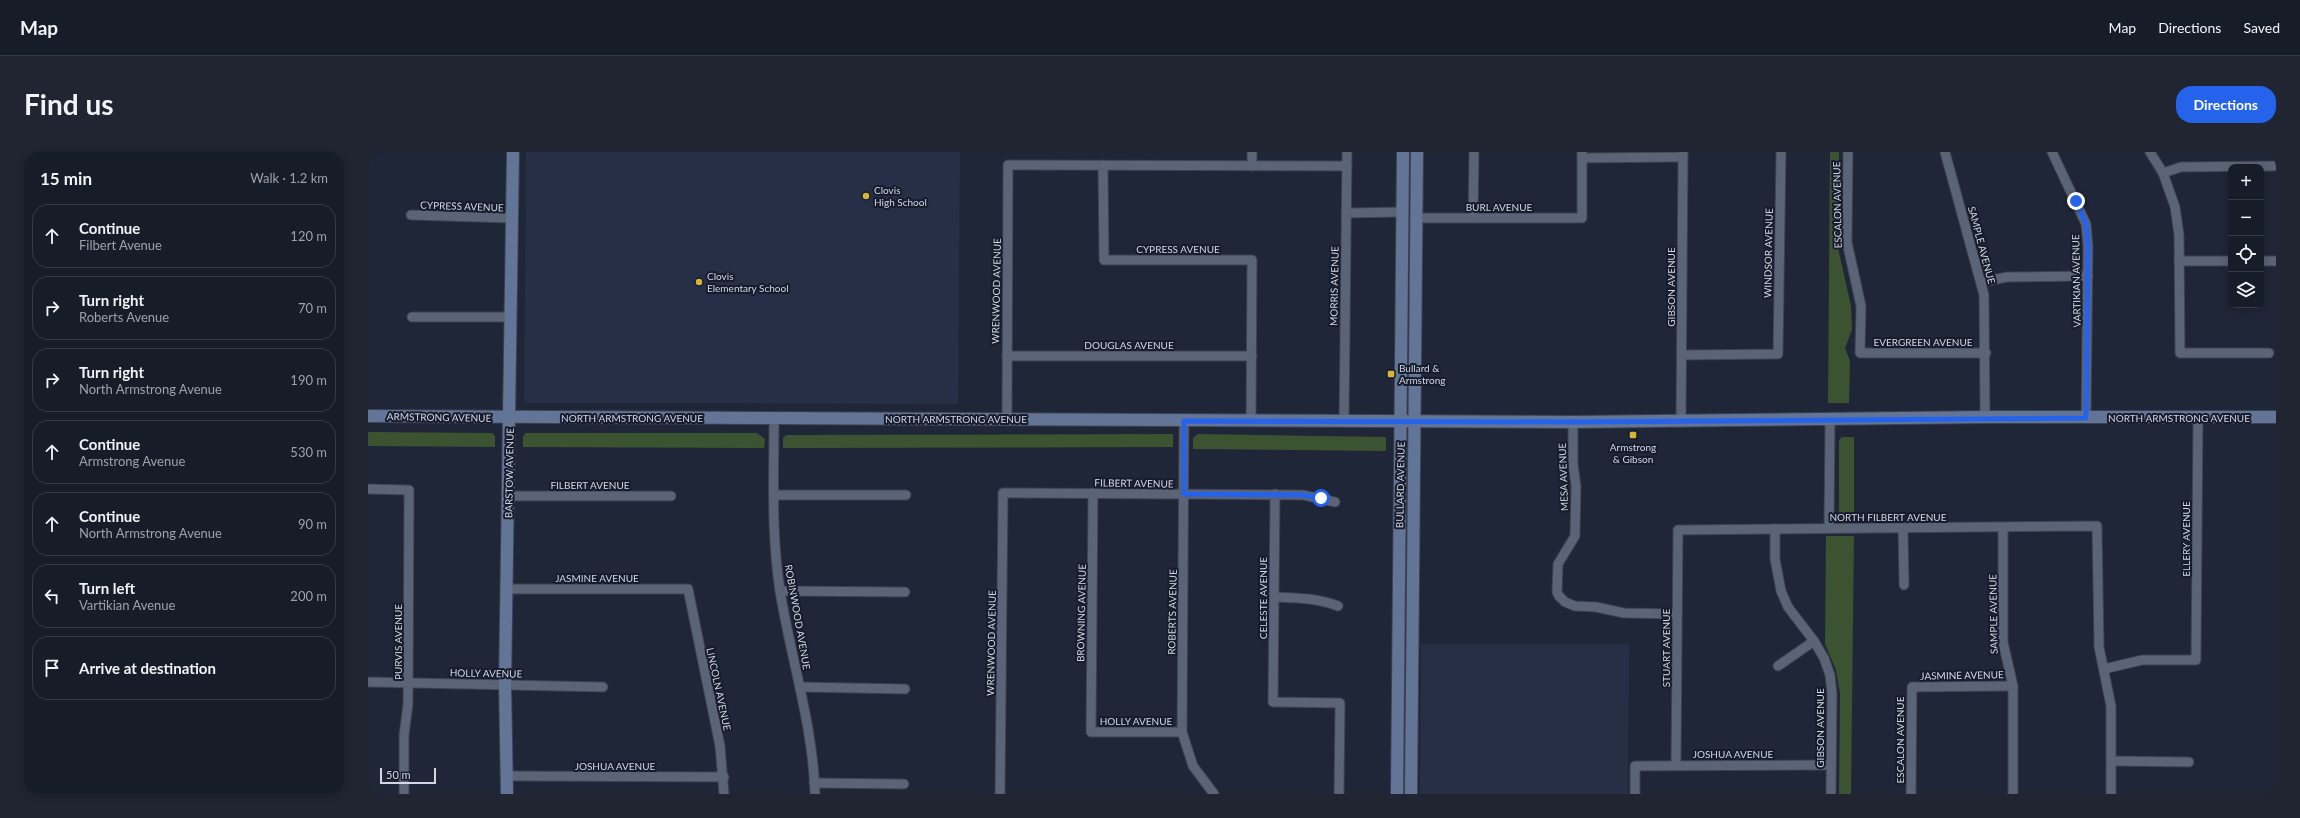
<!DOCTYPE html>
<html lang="en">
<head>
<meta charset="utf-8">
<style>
  body { margin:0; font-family:Lato,sans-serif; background:#202531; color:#f1f3f6 }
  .controls { position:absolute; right:12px; top:12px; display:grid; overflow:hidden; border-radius:8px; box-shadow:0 2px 10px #0003 }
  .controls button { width:36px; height:36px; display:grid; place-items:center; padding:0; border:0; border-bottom:1px solid #363a46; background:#171c29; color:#f1f3f6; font:20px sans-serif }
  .scale { position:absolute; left:12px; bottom:10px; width:56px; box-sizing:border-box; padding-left:4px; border:2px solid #d2d7e3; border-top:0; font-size:11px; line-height:14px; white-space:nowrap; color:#d2d7e3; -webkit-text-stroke:3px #161c2d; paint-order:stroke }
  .stop { position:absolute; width:12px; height:12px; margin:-9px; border:3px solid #2563eb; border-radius:50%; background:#fff }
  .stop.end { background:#2563eb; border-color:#fff; box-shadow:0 1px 4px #0008 }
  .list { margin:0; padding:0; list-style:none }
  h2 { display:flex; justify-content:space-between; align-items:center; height:52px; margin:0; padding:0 16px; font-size:17px }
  h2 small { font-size:13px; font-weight:400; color:#9ea1a8 }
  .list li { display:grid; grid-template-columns:26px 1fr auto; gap:12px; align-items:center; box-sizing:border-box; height:64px; margin:0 8px 8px; padding:0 8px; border:1px solid #363a46; border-radius:16px }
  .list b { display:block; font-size:15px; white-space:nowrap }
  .list p { margin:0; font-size:13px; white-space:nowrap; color:#9ea1a8 }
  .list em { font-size:13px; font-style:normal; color:#9ea1a8 }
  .icon { flex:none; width:22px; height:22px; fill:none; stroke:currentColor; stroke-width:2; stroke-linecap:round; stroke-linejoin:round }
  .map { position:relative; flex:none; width:1908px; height:642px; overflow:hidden; border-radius:16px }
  header { display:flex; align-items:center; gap:24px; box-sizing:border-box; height:56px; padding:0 20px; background:#171c29; border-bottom:1px solid #363a46 }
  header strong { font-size:19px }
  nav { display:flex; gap:22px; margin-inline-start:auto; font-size:14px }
  .intro { display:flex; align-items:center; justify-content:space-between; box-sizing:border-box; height:96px; padding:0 24px }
  h1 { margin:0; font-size:28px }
  .button { padding:10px 18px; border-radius:16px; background:#2563eb; color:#fff; font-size:14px; font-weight:700 }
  main { display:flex; gap:24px; padding:0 24px }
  aside { flex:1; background:#171c29; border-radius:16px; box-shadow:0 2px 10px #0003 }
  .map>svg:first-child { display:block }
  .built { fill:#262f46 }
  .green { fill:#3c5331 }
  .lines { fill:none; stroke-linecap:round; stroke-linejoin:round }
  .street-casing { stroke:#3d4251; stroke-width:11 }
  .secondary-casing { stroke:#3d4251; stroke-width:14 }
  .street { stroke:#5b6377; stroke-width:9 }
  .secondary { stroke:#637596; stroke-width:12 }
  .route { stroke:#2563eb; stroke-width:5 }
  .poi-dot { fill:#d6b534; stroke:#161c2d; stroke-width:1.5 }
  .labels { text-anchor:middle; stroke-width:4; stroke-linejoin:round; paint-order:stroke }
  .poi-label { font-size:10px; fill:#d2d7e3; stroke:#161c2d; text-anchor:start }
  .street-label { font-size:10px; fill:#d2d7e3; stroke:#161c2d }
</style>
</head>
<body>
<header>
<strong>Map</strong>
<nav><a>Map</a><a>Directions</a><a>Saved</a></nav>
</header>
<div class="intro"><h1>Find us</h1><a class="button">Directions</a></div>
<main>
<aside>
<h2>15 min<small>Walk · 1.2 km</small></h2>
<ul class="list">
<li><svg class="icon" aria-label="ahead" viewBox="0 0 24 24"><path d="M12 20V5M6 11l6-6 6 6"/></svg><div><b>Continue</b><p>Filbert Avenue</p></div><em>120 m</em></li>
<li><svg class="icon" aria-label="right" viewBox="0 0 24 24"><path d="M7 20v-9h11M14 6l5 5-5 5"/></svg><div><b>Turn right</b><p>Roberts Avenue</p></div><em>70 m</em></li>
<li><svg class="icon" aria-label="right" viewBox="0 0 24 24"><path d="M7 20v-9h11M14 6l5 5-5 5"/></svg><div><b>Turn right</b><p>North Armstrong Avenue</p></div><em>190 m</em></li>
<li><svg class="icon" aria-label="ahead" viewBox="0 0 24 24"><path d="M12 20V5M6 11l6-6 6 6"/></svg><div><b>Continue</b><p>Armstrong Avenue</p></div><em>530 m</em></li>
<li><svg class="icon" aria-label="ahead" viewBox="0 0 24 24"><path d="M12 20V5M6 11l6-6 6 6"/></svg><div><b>Continue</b><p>North Armstrong Avenue</p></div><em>90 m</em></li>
<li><svg class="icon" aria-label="left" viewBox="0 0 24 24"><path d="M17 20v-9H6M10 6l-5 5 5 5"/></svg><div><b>Turn left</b><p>Vartikian Avenue</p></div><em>200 m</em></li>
<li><svg class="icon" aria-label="arrive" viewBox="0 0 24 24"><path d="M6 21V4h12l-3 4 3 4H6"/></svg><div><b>Arrive at destination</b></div></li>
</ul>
</aside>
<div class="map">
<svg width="1908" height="642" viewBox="0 0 1908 642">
  <rect width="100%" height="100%" fill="#1f2637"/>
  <g class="built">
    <path d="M158,0H592L590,252L159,251L156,248Z"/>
    <path d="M1053,492H1261L1260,642H1052Z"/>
  </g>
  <g class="green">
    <path d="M1462,0H1471L1470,96L1483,154L1484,178L1477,196L1482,209L1481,251H1460Z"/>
    <path d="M0,280L124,281L127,284V295L0,294Z"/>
    <path d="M158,281H389L397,287L396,296L155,295V284Z"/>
    <path d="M805,282V295L415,296V286L418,283Z"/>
    <path d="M830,282L1018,285V299L825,297V286Z"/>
    <path d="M1474,285H1486V368H1475L1471,364V288Z"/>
    <path d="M1458,384H1486L1483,642H1471L1472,542L1468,518L1457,492Z"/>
  </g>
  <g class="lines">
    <defs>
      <g id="street">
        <path d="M1480,0L1479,90L1493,154L1492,201H1618"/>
        <path d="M1577,0L1616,143L1617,265"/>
        <path d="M1684,0L1718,72L1720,94L1718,266"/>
        <path d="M1782,0L1795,21L1807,55L1811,83L1812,201H1901"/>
        <path d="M1214,6L1315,5"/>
        <path d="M735,13L736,108H884L883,269"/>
        <path d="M884,14V0"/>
        <path d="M1795,21L1813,15L1906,14"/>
        <path d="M978,61L1034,60"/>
        <path d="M43,63L144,66"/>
        <path d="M1048,66H1214V0"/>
        <path d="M1105,66L1106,0"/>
        <path d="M1811,109H1863"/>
        <path d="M1893,109H1908"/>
        <path d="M1614,130L1639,125L1720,124"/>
        <path d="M44,165H143"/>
        <path d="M1314,203L1410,202L1413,0"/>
        <path d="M639,204H884"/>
        <path d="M639,266L640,13L979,14"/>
        <path d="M406,267C406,324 403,382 412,439C423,507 445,573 447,642"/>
        <path d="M816,269L814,580L825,614L846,642"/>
        <path d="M976,269L979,0"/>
        <path d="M1313,269L1315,0"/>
        <path d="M1205,270V312L1208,334L1207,384L1190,412L1189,440L1191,444L1197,450L1207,454L1228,455L1256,461L1309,462"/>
        <path d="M0,337L41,338L40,552L36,583V642"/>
        <path d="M725,341L723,580H814"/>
        <path d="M907,342L905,550L972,551L971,642"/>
        <path d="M406,343H538"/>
        <path d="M140,344H303"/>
        <path d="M1461,376L1462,268"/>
        <path d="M1635,376V490L1645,534V642"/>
        <path d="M1407,377V407L1413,439L1420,455L1446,489L1456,506L1462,523L1464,541L1463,642"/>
        <path d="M1535,377L1536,433"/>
        <path d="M139,437H320L352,594L356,642"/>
        <path d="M412,439L537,440"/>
        <path d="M906,445C929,446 949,446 970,454"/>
        <path d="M1410,514L1446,489"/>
        <path d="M1736,517L1774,508H1828L1830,266"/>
        <path d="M0,530L235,535"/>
        <path d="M432,535L537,537"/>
        <path d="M1743,609L1821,610"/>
        <path d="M1308,613L1310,378L1729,374L1731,495L1743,554V642"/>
        <path d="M139,624L356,625"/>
        <path d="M446,631L536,632"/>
        <path d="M632,642L635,341L935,343L967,350"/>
        <path d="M1267,642V614L1463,613"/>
        <path d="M1543,642L1544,535L1645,534"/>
      </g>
      <g id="secondary">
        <path d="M0,264L1205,270L1617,265H1908"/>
        <path d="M139,642L137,532L145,0"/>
        <path d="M1029,642L1035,0"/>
        <path d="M1043,642L1049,0"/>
      </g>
    </defs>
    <use href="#street" class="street-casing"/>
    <use href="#secondary" class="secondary-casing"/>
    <use href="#street" class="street"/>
    <use href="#secondary" class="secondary"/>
  </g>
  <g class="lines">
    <path class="route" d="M953,346L935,343L816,342V269L1205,270L1718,266L1720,94L1718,72L1708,49"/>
  </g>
  <g class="poi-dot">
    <circle cx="498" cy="44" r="4"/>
    <circle cx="331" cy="130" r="4"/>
    <rect x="1019" y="218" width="8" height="8" rx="2"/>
    <rect x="1261" y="279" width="8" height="8" rx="2"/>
  </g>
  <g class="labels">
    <g class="poi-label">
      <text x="506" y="42">Clovis<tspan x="506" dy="12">High School</tspan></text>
      <text x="339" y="128">Clovis<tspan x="339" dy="12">Elementary School</tspan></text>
      <text x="1031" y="220">Bullard &amp;<tspan x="1031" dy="12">Armstrong</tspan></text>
      <text x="1265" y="299" text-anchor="middle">Armstrong<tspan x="1265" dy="12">&amp; Gibson</tspan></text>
    </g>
    <g class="street-label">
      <text transform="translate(1469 53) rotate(-91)" y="4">ESCALON AVENUE</text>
      <text transform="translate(94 54) rotate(2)" y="4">CYPRESS AVENUE</text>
      <text x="1131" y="59">BURL AVENUE</text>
      <text transform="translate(1614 93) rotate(75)" y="4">SAMPLE AVENUE</text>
      <text x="810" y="101">CYPRESS AVENUE</text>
      <text transform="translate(1400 101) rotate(-89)" y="4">WINDSOR AVENUE</text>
      <text transform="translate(1708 129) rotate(-91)" y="4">VARTIKIAN AVENUE</text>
      <text transform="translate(966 134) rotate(-89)" y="4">MORRIS AVENUE</text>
      <text transform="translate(1303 135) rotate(-90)" y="4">GIBSON AVENUE</text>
      <text transform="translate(628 139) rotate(-89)" y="4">WRENWOOD AVENUE</text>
      <text x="1555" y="194">EVERGREEN AVENUE</text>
      <text x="761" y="197">DOUGLAS AVENUE</text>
      <text transform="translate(71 265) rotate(1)" y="4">ARMSTRONG AVENUE</text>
      <text x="264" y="270">NORTH ARMSTRONG AVENUE</text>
      <text x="1811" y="270">NORTH ARMSTRONG AVENUE</text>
      <text x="588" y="271">NORTH ARMSTRONG AVENUE</text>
      <text transform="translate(141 321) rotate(-89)" y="4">BARSTOW AVENUE</text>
      <text transform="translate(1195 325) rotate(-92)" y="4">MESA AVENUE</text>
      <text transform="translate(766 331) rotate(1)" y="4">FILBERT AVENUE</text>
      <text x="222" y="337">FILBERT AVENUE</text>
      <text transform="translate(1032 333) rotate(-89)" y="4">BULLARD AVENUE</text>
      <text x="1520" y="369">NORTH FILBERT AVENUE</text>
      <text transform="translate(1818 387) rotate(-90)" y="4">ELLERY AVENUE</text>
      <text x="229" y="430">JASMINE AVENUE</text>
      <text transform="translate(895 446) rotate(-90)" y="4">CELESTE AVENUE</text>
      <text transform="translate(804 460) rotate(-89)" y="4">ROBERTS AVENUE</text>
      <text transform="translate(713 461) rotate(-89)" y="4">BROWNING AVENUE</text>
      <text transform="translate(1625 462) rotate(-91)" y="4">SAMPLE AVENUE</text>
      <text transform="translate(430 465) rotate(80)" y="4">ROBINWOOD AVENUE</text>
      <text transform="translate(30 490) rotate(-90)" y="4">PURVIS AVENUE</text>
      <text transform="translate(623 491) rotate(-89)" y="4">WRENWOOD AVENUE</text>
      <text transform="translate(1298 496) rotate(-90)" y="4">STUART AVENUE</text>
      <text transform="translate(118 521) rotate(1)" y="4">HOLLY AVENUE</text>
      <text transform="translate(1594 523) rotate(-1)" y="4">JASMINE AVENUE</text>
      <text transform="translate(351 537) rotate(78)" y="4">LINCOLN AVENUE</text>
      <text x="768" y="573">HOLLY AVENUE</text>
      <text transform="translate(1452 576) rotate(-90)" y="4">GIBSON AVENUE</text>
      <text transform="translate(1532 588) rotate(-90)" y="4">ESCALON AVENUE</text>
      <text x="1365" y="606">JOSHUA AVENUE</text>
      <text x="247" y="618">JOSHUA AVENUE</text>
    </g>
  </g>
</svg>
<div class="controls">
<button>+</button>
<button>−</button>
<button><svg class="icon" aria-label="locate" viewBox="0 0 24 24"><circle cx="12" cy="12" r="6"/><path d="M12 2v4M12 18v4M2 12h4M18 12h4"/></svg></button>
<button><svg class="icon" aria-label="layers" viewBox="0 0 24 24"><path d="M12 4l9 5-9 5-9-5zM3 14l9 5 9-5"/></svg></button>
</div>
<div class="scale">50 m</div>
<div class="stop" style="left:953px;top:346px"></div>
<div class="stop end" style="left:1708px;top:49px"></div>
</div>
</main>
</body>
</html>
